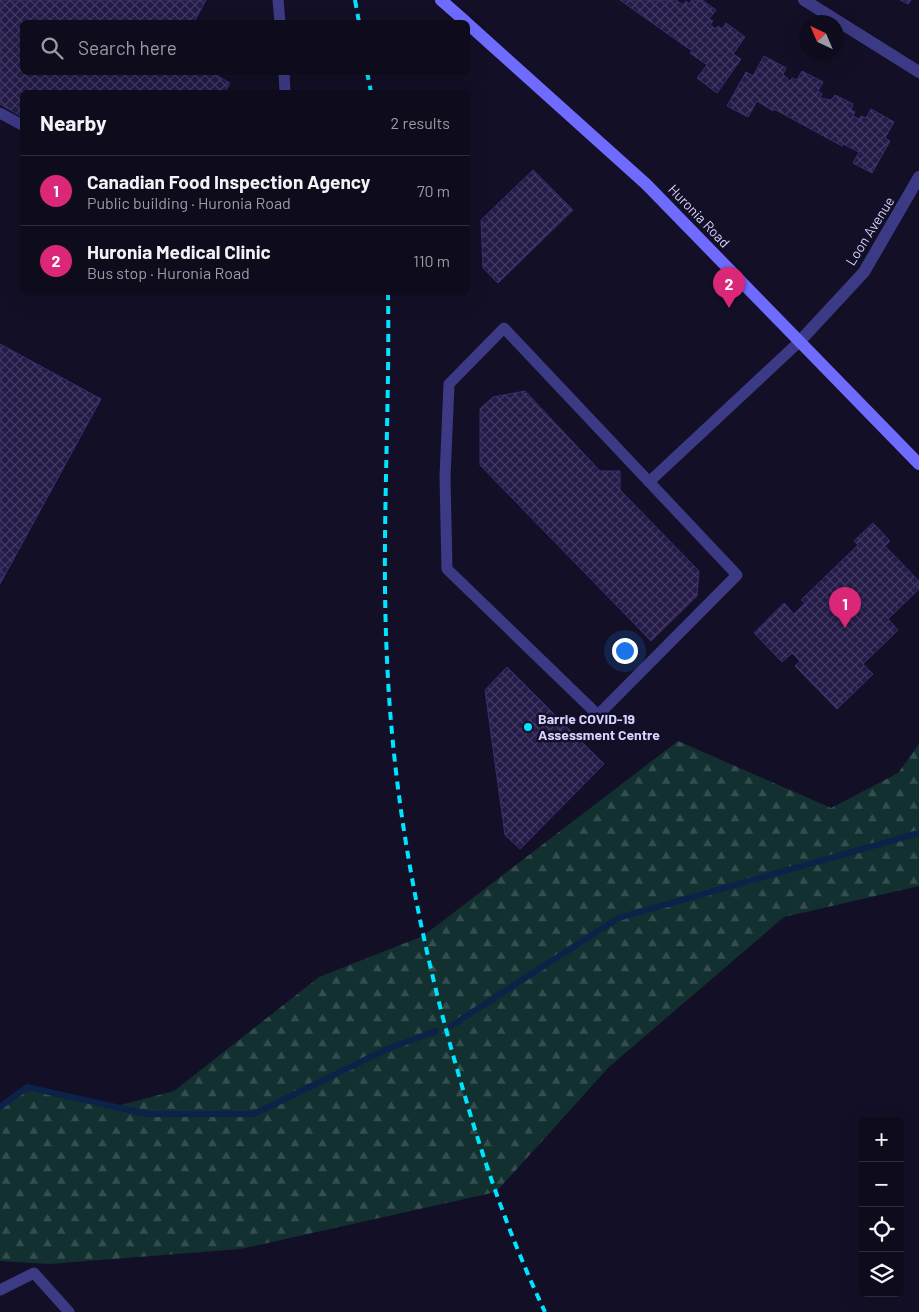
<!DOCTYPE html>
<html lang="en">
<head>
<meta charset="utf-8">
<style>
  body { margin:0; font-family:Barlow,sans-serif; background:#1c1929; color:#f1f3f6 }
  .controls { position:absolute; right:15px; bottom:15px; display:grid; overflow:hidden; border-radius:8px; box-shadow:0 5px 20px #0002 }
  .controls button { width:45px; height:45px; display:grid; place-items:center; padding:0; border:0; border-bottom:1px solid #2e2b3b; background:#0e0b1c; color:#f1f3f6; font:25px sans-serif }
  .compass { position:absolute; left:799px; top:15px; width:45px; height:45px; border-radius:50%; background:#0e0b1c; box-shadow:0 5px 20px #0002; rotate:316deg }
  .you { position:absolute; left:624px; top:650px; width:18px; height:18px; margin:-12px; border:4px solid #fff; border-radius:50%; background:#1a73e8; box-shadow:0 0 0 8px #1a73e833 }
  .badge { display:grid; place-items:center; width:32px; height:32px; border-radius:50%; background:#db2777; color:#fff; font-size:16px; font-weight:700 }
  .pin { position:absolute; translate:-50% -41px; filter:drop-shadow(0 1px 2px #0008) }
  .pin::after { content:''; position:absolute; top:26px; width:18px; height:15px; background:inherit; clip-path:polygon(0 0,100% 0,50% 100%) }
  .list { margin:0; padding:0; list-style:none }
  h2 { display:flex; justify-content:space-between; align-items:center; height:65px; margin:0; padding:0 20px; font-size:21px }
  h2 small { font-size:16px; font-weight:400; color:#9b9ba3 }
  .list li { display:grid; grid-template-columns:32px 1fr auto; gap:15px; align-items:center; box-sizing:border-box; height:70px; padding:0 20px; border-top:1px solid #2e2b3b }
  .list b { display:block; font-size:19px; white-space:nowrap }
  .list p { margin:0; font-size:16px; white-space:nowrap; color:#9b9ba3 }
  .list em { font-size:16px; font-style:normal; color:#9b9ba3 }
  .icon { flex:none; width:28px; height:28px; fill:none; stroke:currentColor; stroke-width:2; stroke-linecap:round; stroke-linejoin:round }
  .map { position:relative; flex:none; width:919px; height:1312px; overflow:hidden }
  .search { position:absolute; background:#0e0b1c; box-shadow:0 5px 20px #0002; left:20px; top:20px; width:450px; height:55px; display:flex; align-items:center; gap:12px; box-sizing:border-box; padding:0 18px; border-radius:8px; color:#9b9ba3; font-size:19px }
  .panel { position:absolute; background:#0e0b1c; box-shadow:0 5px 20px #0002; left:20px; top:90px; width:450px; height:205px; border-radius:8px }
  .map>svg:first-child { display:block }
  .forest { fill:url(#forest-firs) }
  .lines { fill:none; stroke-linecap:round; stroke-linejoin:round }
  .stream { stroke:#0c2248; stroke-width:6 }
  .building { fill:url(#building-cross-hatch); stroke:#3b2d73 }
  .service { stroke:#3d3a85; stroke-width:11 }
  .minor { stroke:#3d3a85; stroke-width:12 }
  .secondary { stroke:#6f6bff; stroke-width:12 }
  .rail { stroke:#00e5ff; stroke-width:4; stroke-dasharray:8 6; stroke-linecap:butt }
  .poi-dot { fill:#00e5ff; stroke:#130f26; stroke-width:2 }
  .labels { text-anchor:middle; stroke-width:5; stroke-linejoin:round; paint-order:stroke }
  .street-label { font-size:14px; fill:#d9d4ff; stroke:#130f26 }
  .poi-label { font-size:14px; font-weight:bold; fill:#d9d4ff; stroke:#130f26; text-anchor:start }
</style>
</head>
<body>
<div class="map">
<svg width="919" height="1312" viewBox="0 0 919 1312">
  <defs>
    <pattern id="forest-firs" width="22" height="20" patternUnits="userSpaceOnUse" patternTransform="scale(1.25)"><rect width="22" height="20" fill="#12302f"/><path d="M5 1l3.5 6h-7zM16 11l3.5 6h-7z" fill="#344d4e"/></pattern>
    <pattern id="building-cross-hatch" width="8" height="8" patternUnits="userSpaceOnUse" patternTransform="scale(1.25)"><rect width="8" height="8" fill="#241b47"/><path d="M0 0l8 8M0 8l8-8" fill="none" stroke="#433b63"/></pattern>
  </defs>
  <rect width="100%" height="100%" fill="#130f26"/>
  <path class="forest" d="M678,741L831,808L898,773L919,744V886L784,917L609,1067L496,1192L240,1249L49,1264L0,1261V1107L27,1087L113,1107L174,1091L319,977L423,936Z"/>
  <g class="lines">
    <g class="stream">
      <path d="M451,1026L618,918L919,833"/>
      <path d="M0,1107L27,1087L147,1114H254L387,1049L436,1031"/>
    </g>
  </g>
  <g class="building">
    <path d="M0,0H206L194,22H22V72H211L230,83L225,92H22V117L0,104Z"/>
    <path d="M620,0H676L683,5L686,1L689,4L692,0H702L716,10L709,19L713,21L710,25L716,29L718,26L722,29L726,23L745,37L733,54L741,59L717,93L697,78L707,65L690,53L692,51Z"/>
    <path d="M900,0H911L908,4Z"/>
    <path d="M764,56L786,68L783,74L790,81L792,78L797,80L802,71L823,82L818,91L822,94L820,98L831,100L835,95L853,104L851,110L855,112L853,116L859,119L861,116L866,118L871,109L894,122L885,138L890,141L872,173L853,163L859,152L843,144L842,146L774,109L773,111L757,101L748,117L727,106L746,72L753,76Z"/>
    <path d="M533,170L573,210L498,283L483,268L481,220Z"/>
    <path d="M0,344L101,399L0,584Z"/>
    <path d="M525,391L600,471H620V490L699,571L697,596L651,641L480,465V409L493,397Z"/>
    <path d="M873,523L890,541L885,546L919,581V589L888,619L898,630L863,664L873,674L837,709L795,666L800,661L792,653L782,662L754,633L784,603L794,614L805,603L801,600L858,545L854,541Z"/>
    <path d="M507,667L604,764L520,849L505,835L485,690Z"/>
  </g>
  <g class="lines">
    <g class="service">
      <path d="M278,0L280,22"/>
      <path d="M284,72L285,92"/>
      <path d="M0,113L22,125"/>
      <path d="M504,328L737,575L598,715L447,569L445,477L449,384Z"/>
      <path d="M649,482L800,341"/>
      <path d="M0,1290L34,1273L69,1312"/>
    </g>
    <g class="minor">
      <path d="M804,0L919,72"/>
      <path d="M800,341L864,272L919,177"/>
    </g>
    <g class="secondary">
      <path d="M441,0L466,22"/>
      <path d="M468,24L646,184L919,464"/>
    </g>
    <g class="rail">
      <path d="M355,0L359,22"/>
      <path d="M367,72L371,92"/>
      <path d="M388,292C390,415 381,537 387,659C393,803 421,948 462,1086C484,1163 511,1240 545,1312"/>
    </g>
  </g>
  <circle class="poi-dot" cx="528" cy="727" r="5"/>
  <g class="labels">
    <g class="street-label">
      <text transform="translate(699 216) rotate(46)" y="5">Huronia Road</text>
      <text transform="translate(870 231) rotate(-58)" y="5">Loon Avenue</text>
    </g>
    <g class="poi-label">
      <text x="538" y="724">Barrie COVID-19<tspan x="538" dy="16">Assessment Centre</tspan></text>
    </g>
  </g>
</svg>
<div class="controls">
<button>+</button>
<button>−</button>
<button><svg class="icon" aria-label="locate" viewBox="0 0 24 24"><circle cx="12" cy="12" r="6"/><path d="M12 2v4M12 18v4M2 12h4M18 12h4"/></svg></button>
<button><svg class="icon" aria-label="layers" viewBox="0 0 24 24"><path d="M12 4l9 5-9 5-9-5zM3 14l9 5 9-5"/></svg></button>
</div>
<svg class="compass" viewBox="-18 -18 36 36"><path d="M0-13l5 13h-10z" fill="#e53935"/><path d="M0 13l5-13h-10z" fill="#9b9ba3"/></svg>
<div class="you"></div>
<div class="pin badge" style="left:845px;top:628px">1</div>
<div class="pin badge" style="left:729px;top:308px">2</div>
<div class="search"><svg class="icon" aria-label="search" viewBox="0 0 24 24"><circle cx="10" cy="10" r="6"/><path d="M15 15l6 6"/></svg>Search here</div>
<section class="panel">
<h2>Nearby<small>2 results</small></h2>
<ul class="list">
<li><span class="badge">1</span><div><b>Canadian Food Inspection Agency</b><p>Public building · Huronia Road</p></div><em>70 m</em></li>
<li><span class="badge">2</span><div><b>Huronia Medical Clinic</b><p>Bus stop · Huronia Road</p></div><em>110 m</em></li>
</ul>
</section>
</div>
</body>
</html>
